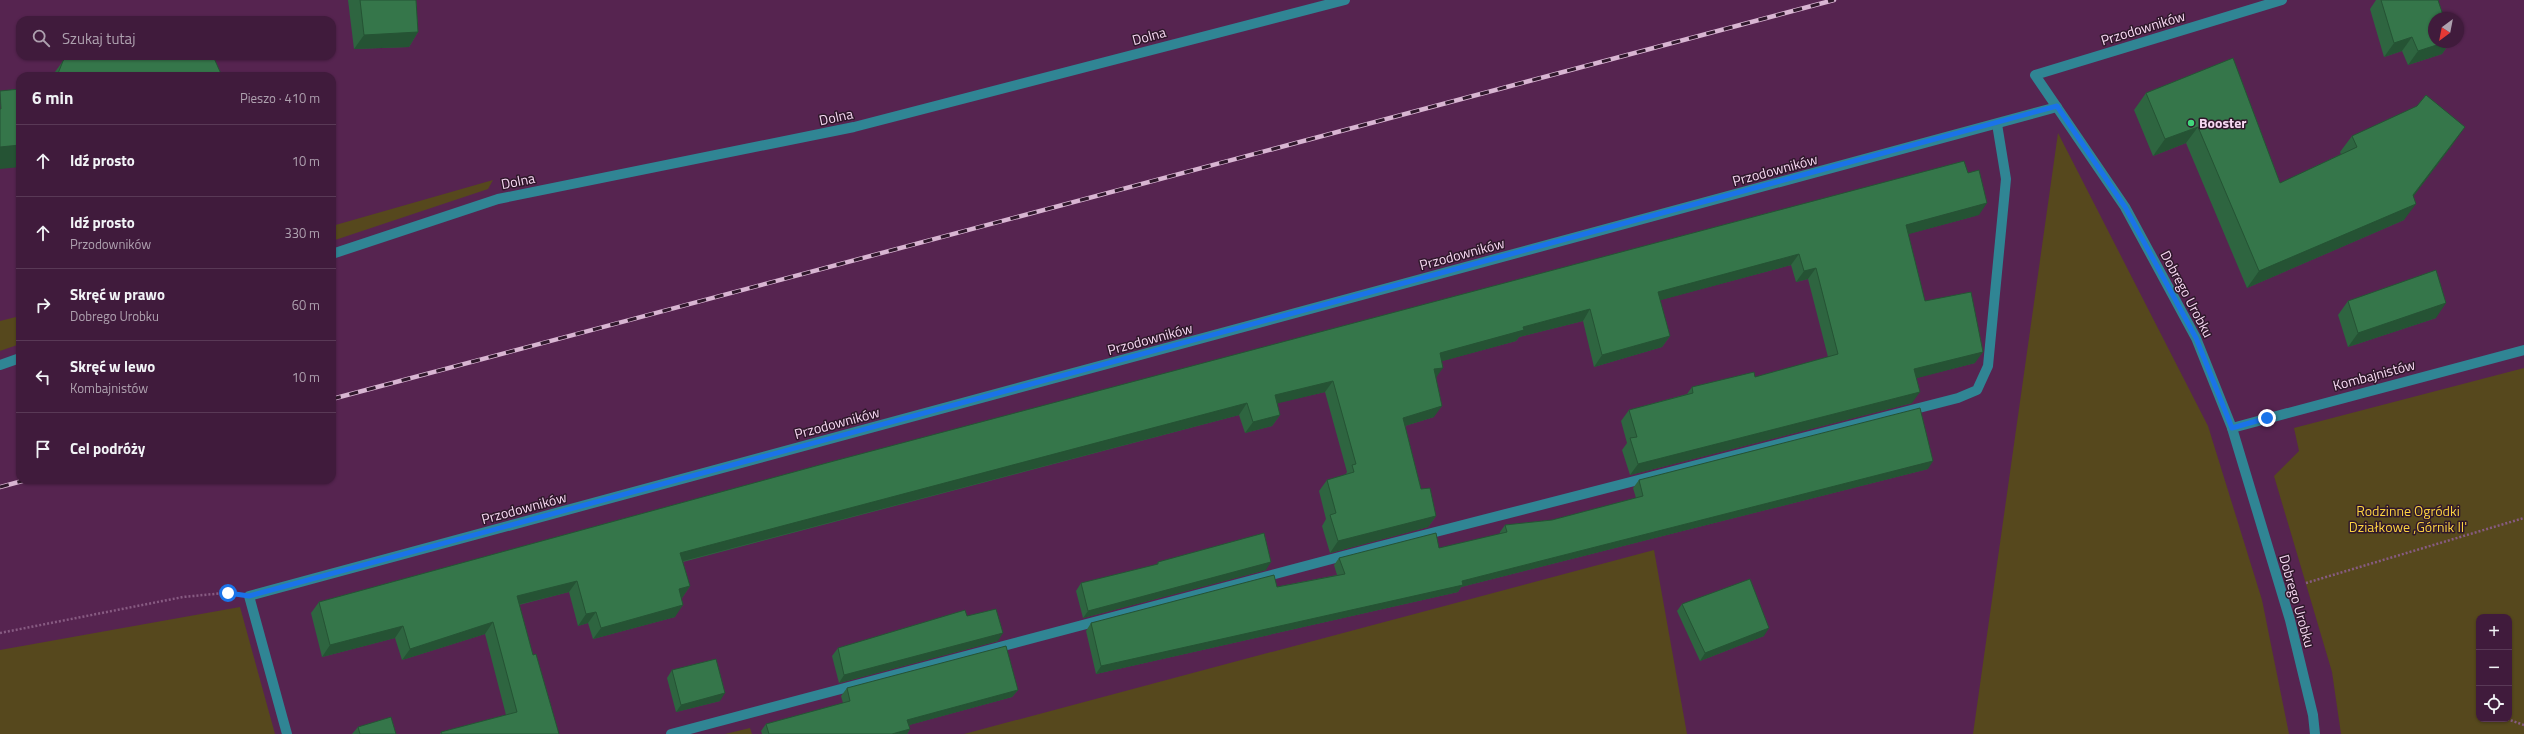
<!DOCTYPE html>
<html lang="pl">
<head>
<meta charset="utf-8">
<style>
  body { margin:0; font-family:"Titillium Web",sans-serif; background:#4b2847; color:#f1f3f6 }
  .controls { position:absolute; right:12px; bottom:12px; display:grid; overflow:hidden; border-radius:8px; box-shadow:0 1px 3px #0004 }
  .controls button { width:36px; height:36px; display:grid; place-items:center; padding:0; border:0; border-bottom:1px solid #593956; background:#401b3c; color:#f1f3f6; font:20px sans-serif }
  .compass { position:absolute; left:2428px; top:12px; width:36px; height:36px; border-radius:50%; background:#401b3c; box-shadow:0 1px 3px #0004; rotate:212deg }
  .stop { position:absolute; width:12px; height:12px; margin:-9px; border:3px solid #1a73e8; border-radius:50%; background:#fff }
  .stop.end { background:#1a73e8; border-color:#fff; box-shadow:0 1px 4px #0008 }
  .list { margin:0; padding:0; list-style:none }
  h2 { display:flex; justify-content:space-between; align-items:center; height:52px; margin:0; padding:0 16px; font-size:17px }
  h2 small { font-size:13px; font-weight:400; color:#aea1af }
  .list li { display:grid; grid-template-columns:26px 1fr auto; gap:12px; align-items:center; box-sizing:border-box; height:72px; padding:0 16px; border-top:1px solid #593956 }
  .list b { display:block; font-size:15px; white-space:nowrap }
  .list p { margin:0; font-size:13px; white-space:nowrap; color:#aea1af }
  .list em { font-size:13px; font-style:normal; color:#aea1af }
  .icon { flex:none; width:22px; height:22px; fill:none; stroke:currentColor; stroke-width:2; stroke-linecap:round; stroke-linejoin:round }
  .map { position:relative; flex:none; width:2524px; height:734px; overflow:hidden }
  .search { position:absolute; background:#401b3c; box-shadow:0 1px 3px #0004; left:16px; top:16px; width:320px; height:44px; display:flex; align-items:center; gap:10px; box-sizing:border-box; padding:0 14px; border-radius:12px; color:#aea1af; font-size:15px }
  .panel { position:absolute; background:#401b3c; box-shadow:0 1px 3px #0004; left:16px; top:72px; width:320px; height:412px; border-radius:12px }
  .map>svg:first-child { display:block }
  .green { fill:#56481d; fill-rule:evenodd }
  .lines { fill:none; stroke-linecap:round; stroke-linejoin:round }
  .path { stroke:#875b82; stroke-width:2.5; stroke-dasharray:2 2; stroke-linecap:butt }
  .minor { stroke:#308594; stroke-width:10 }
  .rail-casing { stroke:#d8b5d2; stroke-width:4.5 }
  .rail { stroke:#2f182b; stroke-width:3; stroke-dasharray:9; stroke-linecap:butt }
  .wall { fill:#2e6540 }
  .shaded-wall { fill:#255334 }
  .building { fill:#35764a; stroke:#255334 }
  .route { stroke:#1a73e8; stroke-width:5 }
  .poi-dot { fill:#42d77c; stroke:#2f182b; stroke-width:1.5 }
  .labels { text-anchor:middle; stroke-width:3; stroke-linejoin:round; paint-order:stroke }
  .street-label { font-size:14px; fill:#f7d8f2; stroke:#2f182b }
  .poi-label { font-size:14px; font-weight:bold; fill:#f7d8f2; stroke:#2f182b; text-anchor:start }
  .park-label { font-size:14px; fill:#fbd241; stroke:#2f182b }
</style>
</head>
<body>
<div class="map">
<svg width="2524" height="734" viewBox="0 0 2524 734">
  <rect width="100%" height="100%" fill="#562450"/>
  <g class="green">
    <path d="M2058,133L2208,426L2262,600L2289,734H1973Z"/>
    <path d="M493,180L488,189L332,241V226Z"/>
    <path d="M20,316V344L0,351V321Z"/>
    <path d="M2524,368V734H2341L2332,672L2274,476L2299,451L2294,428ZM2479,617H2509V719H2479Z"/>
    <path d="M1654,550L1687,734H964Z"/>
    <path d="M240,607L275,734H0V650Z"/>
    <path d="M750,728L752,734H725Z"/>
  </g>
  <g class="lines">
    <g class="path">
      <path d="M2306,583L2524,518"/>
      <path d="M0,633L183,597L224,593"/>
      <path d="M2507,719L2524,725"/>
    </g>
    <g class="minor">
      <path d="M2282,0L2035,75L2125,207L2196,338L2232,428L2290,620L2313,715L2315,734"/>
      <path d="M332,254L498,199L854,127L1345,0"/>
      <path d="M0,365L20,358"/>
      <path d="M2232,428L2524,350"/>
      <path d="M287,734L249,596L2057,107"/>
      <path d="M671,734L1377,547L1958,398L1977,390L1988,366L2006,179L1997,124"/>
    </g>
    <defs>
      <g id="rail">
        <path d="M332,399L1834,0"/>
        <path d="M0,487L26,480"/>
      </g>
    </defs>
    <use href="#rail" class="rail-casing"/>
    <use href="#rail" class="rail"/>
  </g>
  <g class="wall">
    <path d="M348,0H416L418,32L409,47L354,49Z"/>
    <path d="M2376,0H2438L2434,42H2450L2442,54L2408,65L2402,51L2384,57L2370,9Z"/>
    <path d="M2233,58L2280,183L2341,154L2340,152L2352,136L2453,144L2413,196L2404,220L2247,288L2186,143L2153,156L2134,110L2146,93Z"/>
    <path d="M63,61L222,76H52Z"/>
    <path d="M1979,215L1908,234L1925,301L1975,363L1916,378L1912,403L1630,475L1622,450L1627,443L1621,421L1629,410L1687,394L1692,387L1755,377L1828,357L1808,279L1796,282L1791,265L1660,300L1670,336L1662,347L1594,367L1583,321L1519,337L1516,341L1442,361L1436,378L1434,417L1405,426L1421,489L1436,516L1428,527L1330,553L1322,526L1326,519L1319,491L1327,480L1345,475L1347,472L1325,392L1277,403L1280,415L1272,426L1245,433L1239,415L683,562L690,586L682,598H681L675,617L593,639L588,623L578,626L569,592L519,605L533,655L559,734H440L441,732L506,715L485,634L402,660L395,638L322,657L311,613L319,602L834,461Z"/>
    <path d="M2348,301L2436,318L2348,347L2338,315Z"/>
    <path d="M1928,469L1461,587L1458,592L1096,674L1086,631L1091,623L1337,575L1334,565L1339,558L1439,548L1500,534V532L1505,525L1552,520L1636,498L1633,488L1639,480Z"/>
    <path d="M1158,562L1266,570L1083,618L1076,591L1081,583L1156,565Z"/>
    <path d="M1682,604L1764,636L1700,661L1677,611Z"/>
    <path d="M967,616L998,641L839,683L832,656L838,648Z"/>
    <path d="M672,670L720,701L676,712L667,678Z"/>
    <path d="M847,688L1018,690L1012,697L909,725L910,729L907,734H762L761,731L766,724L843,703L841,696Z"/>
    <path d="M358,727L396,734H352Z"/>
  </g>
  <g class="shaded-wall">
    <path d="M418,32L409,47L354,49L364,35Z"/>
    <path d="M2412,37L2402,51L2384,57L2394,43Z"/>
    <path d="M2446,42H2450L2442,54L2408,65L2418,51Z"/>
    <path d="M2198,127L2186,143L2153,156L2165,139Z"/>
    <path d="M2465,127L2453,144L2404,209L2416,204L2404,220L2247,288L2259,271L2413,195Z"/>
    <path d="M20,145V167L0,169V147Z"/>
    <path d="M1987,203L1979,215L1898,237L1906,225Z"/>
    <path d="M1799,254L1791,265L1650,303L1658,292Z"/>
    <path d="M1816,268L1808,279L1796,282L1804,271Z"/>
    <path d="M2446,303L2436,318L2348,347L2358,333Z"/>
    <path d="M1590,309L1583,321L1519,337L1516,341L1432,364L1440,353L1523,327Z"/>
    <path d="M1670,336L1662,347L1594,367L1602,355Z"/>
    <path d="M1983,352L1975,363L1906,381L1914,369Z"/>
    <path d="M1443,368L1435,379L1434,369Z"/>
    <path d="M1333,381L1325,392L1267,406L1275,395Z"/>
    <path d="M1920,392L1912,403L1630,475L1638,464Z"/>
    <path d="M1247,403L1239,415L672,564L680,553Z"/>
    <path d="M1442,406L1434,417L1395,429L1403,418Z"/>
    <path d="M1280,415L1272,426L1245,433L1253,422Z"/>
    <path d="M1933,461L1928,469L1461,587L1458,592L1096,674L1101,666L1462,581Z"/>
    <path d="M1436,516L1428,527L1330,553L1338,541Z"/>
    <path d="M1271,562L1266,570L1083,618L1088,611Z"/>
    <path d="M577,581L569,592L509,607L517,596Z"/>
    <path d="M690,586L682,598L671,601L679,589Z"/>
    <path d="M683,605L675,617L593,639L601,628Z"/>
    <path d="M596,612L588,623L578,626L586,614Z"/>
    <path d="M493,622L485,634L402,660L410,649Z"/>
    <path d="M403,626L395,638L322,657L330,645Z"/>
    <path d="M1769,628L1764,636L1700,661L1705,653Z"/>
    <path d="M1003,633L998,641L839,683L844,675Z"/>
    <path d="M1018,690L1012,697L902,727L907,720Z"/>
    <path d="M725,693L720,701L676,712L681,705Z"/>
    <path d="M910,729L907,734H892Z"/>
  </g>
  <g class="building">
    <path d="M360,0H416L418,32L364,35Z"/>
    <path d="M2381,0H2438L2444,18H2434V42H2446L2418,51L2412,37L2394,43Z"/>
    <path d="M128,18L157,19L160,20H121Z"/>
    <path d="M67,56H213L222,76H57L63,61Z"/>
    <path d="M2233,58L2280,183L2357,147L2352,136L2417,106L2426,95L2465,127L2413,195L2416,204L2259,271L2198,127L2165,139L2146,93Z"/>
    <path d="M20,89V145L0,147V109H1L0,91Z"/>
    <path d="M1964,161L1968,173L1979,170L1987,203L1906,225L1925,301L1971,292L1983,352L1914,369L1920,392L1638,464L1630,438L1637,437L1629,410L1693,393L1692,387L1754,372L1755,377L1838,354L1816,268L1804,271L1799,254L1658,292L1670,336L1602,355L1590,309L1523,327L1524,330L1440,353L1443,368L1434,369L1442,406L1403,418L1421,489L1430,488L1436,516L1338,541L1330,515L1336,513L1327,480L1354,472L1352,465L1356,464L1333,381L1275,395L1280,415L1253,422L1247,403L680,553L690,586L679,589L683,605L601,628L596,612L586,614L577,581L517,596L533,655L536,654L559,734H442L441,732L517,712L493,622L410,649L403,626L330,645L319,602L834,461Z"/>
    <path d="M2436,270L2446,303L2358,333L2348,301Z"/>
    <path d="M1920,408L1933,461L1462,581L1463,585L1101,666L1091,623L1274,575L1277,587L1345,574L1339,558L1436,533L1439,548L1507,532L1505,525L1552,520L1643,496L1639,480Z"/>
    <path d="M1264,533L1271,562L1088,611L1081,583L1158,564V562Z"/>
    <path d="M1750,579L1769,628L1705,653L1682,604Z"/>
    <path d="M996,609L1003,633L844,675L838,648L965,610L967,616Z"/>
    <path d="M1006,646L1018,690L907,720L910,729L892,734H769L766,724L850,701L847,688Z"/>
    <path d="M716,659L725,693L681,705L672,670Z"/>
    <path d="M391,717L396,734H360L358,727Z"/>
  </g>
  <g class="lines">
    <path class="route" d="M228,593L249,596L2057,106L2125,207L2196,338L2232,428L2267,418"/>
  </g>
  <circle class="poi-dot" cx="2191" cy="123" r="4"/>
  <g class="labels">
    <g class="street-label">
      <text transform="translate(2143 28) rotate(-17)" y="5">Przodowników</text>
      <text transform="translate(1149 36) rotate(-15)" y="5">Dolna</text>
      <text transform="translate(836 117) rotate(-12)" y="5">Dolna</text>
      <text transform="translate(1775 170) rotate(-15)" y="5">Przodowników</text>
      <text transform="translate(518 181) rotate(-11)" y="5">Dolna</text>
      <text transform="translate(1462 254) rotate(-15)" y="5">Przodowników</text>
      <text transform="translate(2187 294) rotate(62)" y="5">Dobrego Urobku</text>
      <text transform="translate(1150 339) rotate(-15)" y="5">Przodowników</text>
      <text transform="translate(2374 375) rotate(-15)" y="5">Kombajnistów</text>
      <text transform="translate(837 423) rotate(-15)" y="5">Przodowników</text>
      <text transform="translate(524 508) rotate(-15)" y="5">Przodowników</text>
      <text transform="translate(2297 601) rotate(74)" y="5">Dobrego Urobku</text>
    </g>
    <g class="poi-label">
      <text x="2199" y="128">Booster</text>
    </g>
    <g class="park-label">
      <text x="2408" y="516">Rodzinne Ogródki<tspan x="2408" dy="16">Działkowe ,Górnik II'</tspan></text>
    </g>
  </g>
</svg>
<div class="controls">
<button>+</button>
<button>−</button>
<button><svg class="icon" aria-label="locate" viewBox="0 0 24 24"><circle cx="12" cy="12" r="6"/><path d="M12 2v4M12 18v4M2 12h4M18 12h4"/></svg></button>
</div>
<svg class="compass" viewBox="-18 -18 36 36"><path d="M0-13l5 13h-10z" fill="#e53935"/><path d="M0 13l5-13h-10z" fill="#aea1af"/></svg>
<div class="stop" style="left:228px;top:593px"></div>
<div class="stop end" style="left:2267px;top:418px"></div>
<div class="search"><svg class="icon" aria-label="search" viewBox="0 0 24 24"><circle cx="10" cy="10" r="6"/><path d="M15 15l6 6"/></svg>Szukaj tutaj</div>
<section class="panel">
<h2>6 min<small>Pieszo · 410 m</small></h2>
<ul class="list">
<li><svg class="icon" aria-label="ahead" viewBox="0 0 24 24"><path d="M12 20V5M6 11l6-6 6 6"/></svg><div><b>Idź prosto</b></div><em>10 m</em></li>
<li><svg class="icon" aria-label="ahead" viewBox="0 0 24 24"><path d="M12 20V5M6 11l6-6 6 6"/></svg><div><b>Idź prosto</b><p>Przodowników</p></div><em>330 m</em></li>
<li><svg class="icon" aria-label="right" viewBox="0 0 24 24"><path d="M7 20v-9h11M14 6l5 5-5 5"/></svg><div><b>Skręć w prawo</b><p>Dobrego Urobku</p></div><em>60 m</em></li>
<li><svg class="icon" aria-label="left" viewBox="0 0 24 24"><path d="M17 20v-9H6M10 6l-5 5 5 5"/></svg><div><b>Skręć w lewo</b><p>Kombajnistów</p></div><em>10 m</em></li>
<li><svg class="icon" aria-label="arrive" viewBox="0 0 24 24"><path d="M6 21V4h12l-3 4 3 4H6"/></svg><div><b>Cel podróży</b></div></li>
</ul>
</section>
</div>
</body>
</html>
